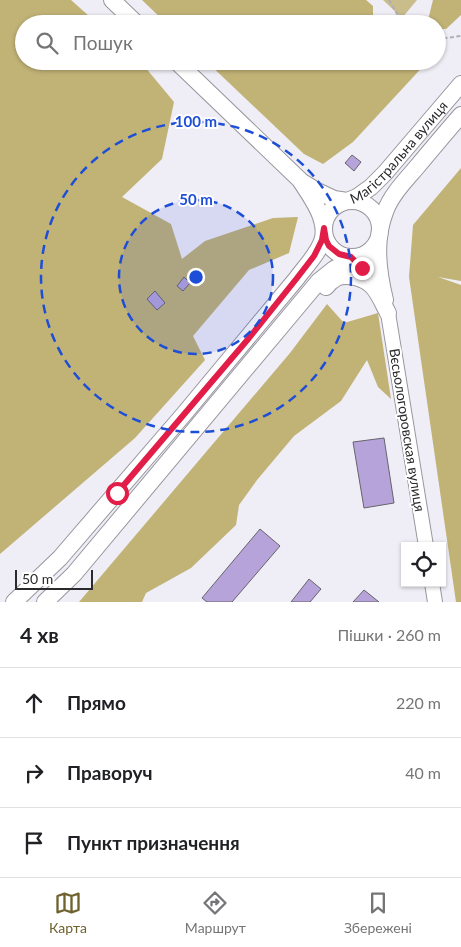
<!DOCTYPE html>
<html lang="uk">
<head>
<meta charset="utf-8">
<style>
  body { margin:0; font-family:Lato,sans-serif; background:#f6f6f6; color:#202124 }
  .controls { position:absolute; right:15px; bottom:15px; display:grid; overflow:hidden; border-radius:0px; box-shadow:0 1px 4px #0004 }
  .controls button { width:45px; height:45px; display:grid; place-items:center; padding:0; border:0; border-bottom:1px solid #e0e0e0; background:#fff; color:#202124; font:25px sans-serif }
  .scale { position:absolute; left:15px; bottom:12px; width:78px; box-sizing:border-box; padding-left:5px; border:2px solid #2a292c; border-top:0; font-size:14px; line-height:18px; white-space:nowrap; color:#2a292c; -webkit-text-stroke:4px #fff; paint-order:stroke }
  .stop { position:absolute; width:15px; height:15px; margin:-11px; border:4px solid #e11d48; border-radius:50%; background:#fff }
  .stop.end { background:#e11d48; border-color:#fff; box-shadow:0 1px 5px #0008 }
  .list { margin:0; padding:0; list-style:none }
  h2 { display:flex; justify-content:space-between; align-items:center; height:65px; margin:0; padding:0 20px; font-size:21px }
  h2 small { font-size:16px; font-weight:400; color:#757577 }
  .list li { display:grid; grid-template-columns:32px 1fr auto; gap:15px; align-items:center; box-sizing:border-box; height:70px; padding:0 20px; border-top:1px solid #e0e0e0 }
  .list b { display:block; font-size:19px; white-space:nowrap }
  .list em { font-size:16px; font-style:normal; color:#757577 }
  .icon { flex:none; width:28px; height:28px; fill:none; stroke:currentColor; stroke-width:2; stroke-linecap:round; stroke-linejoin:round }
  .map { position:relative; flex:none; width:461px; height:602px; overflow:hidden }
  .search { position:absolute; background:#fff; box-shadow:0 1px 4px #0004; left:15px; right:15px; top:15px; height:55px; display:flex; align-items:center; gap:12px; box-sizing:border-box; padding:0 18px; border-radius:28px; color:#757577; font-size:19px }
  .sheet { height:275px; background:#fff }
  nav { display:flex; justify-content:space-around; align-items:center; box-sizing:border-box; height:70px; border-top:1px solid #e0e0e0; background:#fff; font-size:14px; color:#757577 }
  nav a { display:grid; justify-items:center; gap:2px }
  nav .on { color:#6f622f }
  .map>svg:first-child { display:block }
  .green { fill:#cabd8c }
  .forest { fill:#c1b276 }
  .building { fill:#b6a3da; stroke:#66646b }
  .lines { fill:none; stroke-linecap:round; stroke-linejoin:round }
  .tertiary-casing { stroke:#98969d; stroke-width:16 }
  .primary-casing { stroke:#98969d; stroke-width:18 }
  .path { stroke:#b0aeb5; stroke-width:2; stroke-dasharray:4 2.5; stroke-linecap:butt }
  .tertiary { stroke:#fff; stroke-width:14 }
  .primary { stroke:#fff; stroke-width:16 }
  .route { stroke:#e11d48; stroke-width:6 }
  .ring { fill:none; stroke:#1d4ed8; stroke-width:2.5; stroke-dasharray:9 6 }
  .labels { text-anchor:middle; stroke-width:4; stroke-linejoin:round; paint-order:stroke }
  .street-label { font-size:14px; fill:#2a292c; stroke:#fff }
  .centre { fill:#1d4ed8; stroke:#fff; stroke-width:2.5 }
  .ring-label { font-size:15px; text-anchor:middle; font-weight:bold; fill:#1d4ed8; stroke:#fff; stroke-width:4; stroke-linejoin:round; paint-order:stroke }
</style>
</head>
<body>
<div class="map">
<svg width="461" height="602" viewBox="0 0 461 602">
  <rect width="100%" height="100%" fill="#efedf5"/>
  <path class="green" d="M383,0H417L402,18Z"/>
  <g class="forest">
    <path d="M0,0H71L98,24H24V61H140L174,102L162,159L122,197L171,224L182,259L205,241L273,218L298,217L289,253L249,270L193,336L205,360L135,438L0,554Z"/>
    <path d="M142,0H366L373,6V24H167Z"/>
    <path d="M433,0H461V15L446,29H437V24H427Z"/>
    <path d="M206,61H428L353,142L323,164L304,154Z"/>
    <path d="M461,168V281L438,277L461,285V602H456L409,277L413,225Z"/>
    <path d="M327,304L344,323L378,313L391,399L378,387L367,360L341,401L294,436L257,480L239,505L236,525L191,568L146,593L142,602H79L290,353Z"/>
  </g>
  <g class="building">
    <path d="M352,155L361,162L354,171L345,163Z"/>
    <path d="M184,277L190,283L183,291L177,286Z"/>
    <path d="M155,291L165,303L157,310L147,299Z"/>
    <path d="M384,438L394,503L364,508L353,442Z"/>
    <path d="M260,529L280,546L232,602H207L202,598Z"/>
    <path d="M309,579L321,589L310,602H291Z"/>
    <path d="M364,590L379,602H353Z"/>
  </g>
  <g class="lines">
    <defs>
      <g id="tertiary">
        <path d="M388,313L426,546"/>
        <path d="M432,583L435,602"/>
      </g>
      <g id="primary">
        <path d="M112,0L137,24"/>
        <path id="s1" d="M304,183L317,191L334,199L347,201L357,197L371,187L385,173L461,84"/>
        <circle cx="352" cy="229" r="28"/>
        <path d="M326,287C329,283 334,279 338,277C349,274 364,278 372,286C379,293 383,304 388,313"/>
        <path d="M385,300C378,271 374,241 385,212C391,195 405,181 416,168C431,150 446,132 461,115"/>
        <path d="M14,602L60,558L184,414L297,278C305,267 320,252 323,238C327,218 311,197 300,180L176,61"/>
        <path d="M45,602L74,574L319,281L334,269L357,257"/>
      </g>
    </defs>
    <use href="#tertiary" class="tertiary-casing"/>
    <use href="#primary" class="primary-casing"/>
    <g class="path">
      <path d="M389,0L403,24"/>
      <path d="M437,39L461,36"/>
    </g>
    <use href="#tertiary" class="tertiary"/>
    <use href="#primary" class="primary"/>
  </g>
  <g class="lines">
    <path class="route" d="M117,493L249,338L297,278L314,256L322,240L324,228L326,240L329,246L339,254L351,257L362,268"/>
  </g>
  <circle cx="196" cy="277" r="77" fill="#1d4ed8" fill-opacity=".12"/>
  <g class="ring">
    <circle cx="196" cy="277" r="77"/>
    <circle cx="196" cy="277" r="155"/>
  </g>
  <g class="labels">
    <g class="street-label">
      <text dy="5" stroke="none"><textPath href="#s1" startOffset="119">Магістральна вулиця</textPath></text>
      <text transform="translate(407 430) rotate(81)" y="5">Вєсьологоровская вулиця</text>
    </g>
  </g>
  <circle cx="196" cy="277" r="8" class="centre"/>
  <g class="ring-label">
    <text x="196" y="127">100 m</text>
    <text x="196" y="205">50 m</text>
  </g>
</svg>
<div class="controls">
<button><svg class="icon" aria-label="locate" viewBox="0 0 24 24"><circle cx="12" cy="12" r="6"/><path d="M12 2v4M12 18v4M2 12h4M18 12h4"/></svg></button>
</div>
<div class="scale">50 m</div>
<div class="stop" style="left:117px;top:493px"></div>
<div class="stop end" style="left:362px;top:268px"></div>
<div class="search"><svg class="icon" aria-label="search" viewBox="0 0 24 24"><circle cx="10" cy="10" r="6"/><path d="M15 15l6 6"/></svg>Пошук</div>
</div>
<section class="sheet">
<h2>4 хв<small>Пішки · 260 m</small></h2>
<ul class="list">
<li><svg class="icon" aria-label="ahead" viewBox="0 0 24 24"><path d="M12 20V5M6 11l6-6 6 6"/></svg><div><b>Прямо</b></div><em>220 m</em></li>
<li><svg class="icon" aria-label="right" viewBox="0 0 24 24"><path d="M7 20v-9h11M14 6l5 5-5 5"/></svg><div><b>Праворуч</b></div><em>40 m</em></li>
<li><svg class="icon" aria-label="arrive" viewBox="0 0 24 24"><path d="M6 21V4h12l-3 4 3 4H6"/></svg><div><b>Пункт призначення</b></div></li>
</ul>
</section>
<nav>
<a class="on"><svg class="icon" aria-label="map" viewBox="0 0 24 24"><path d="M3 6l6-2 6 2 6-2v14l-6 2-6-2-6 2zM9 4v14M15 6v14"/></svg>Карта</a>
<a><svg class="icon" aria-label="directions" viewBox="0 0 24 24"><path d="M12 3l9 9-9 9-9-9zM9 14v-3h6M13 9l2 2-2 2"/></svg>Маршрут</a>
<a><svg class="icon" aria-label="saved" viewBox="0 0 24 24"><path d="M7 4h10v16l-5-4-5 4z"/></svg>Збережені</a>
</nav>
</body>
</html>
